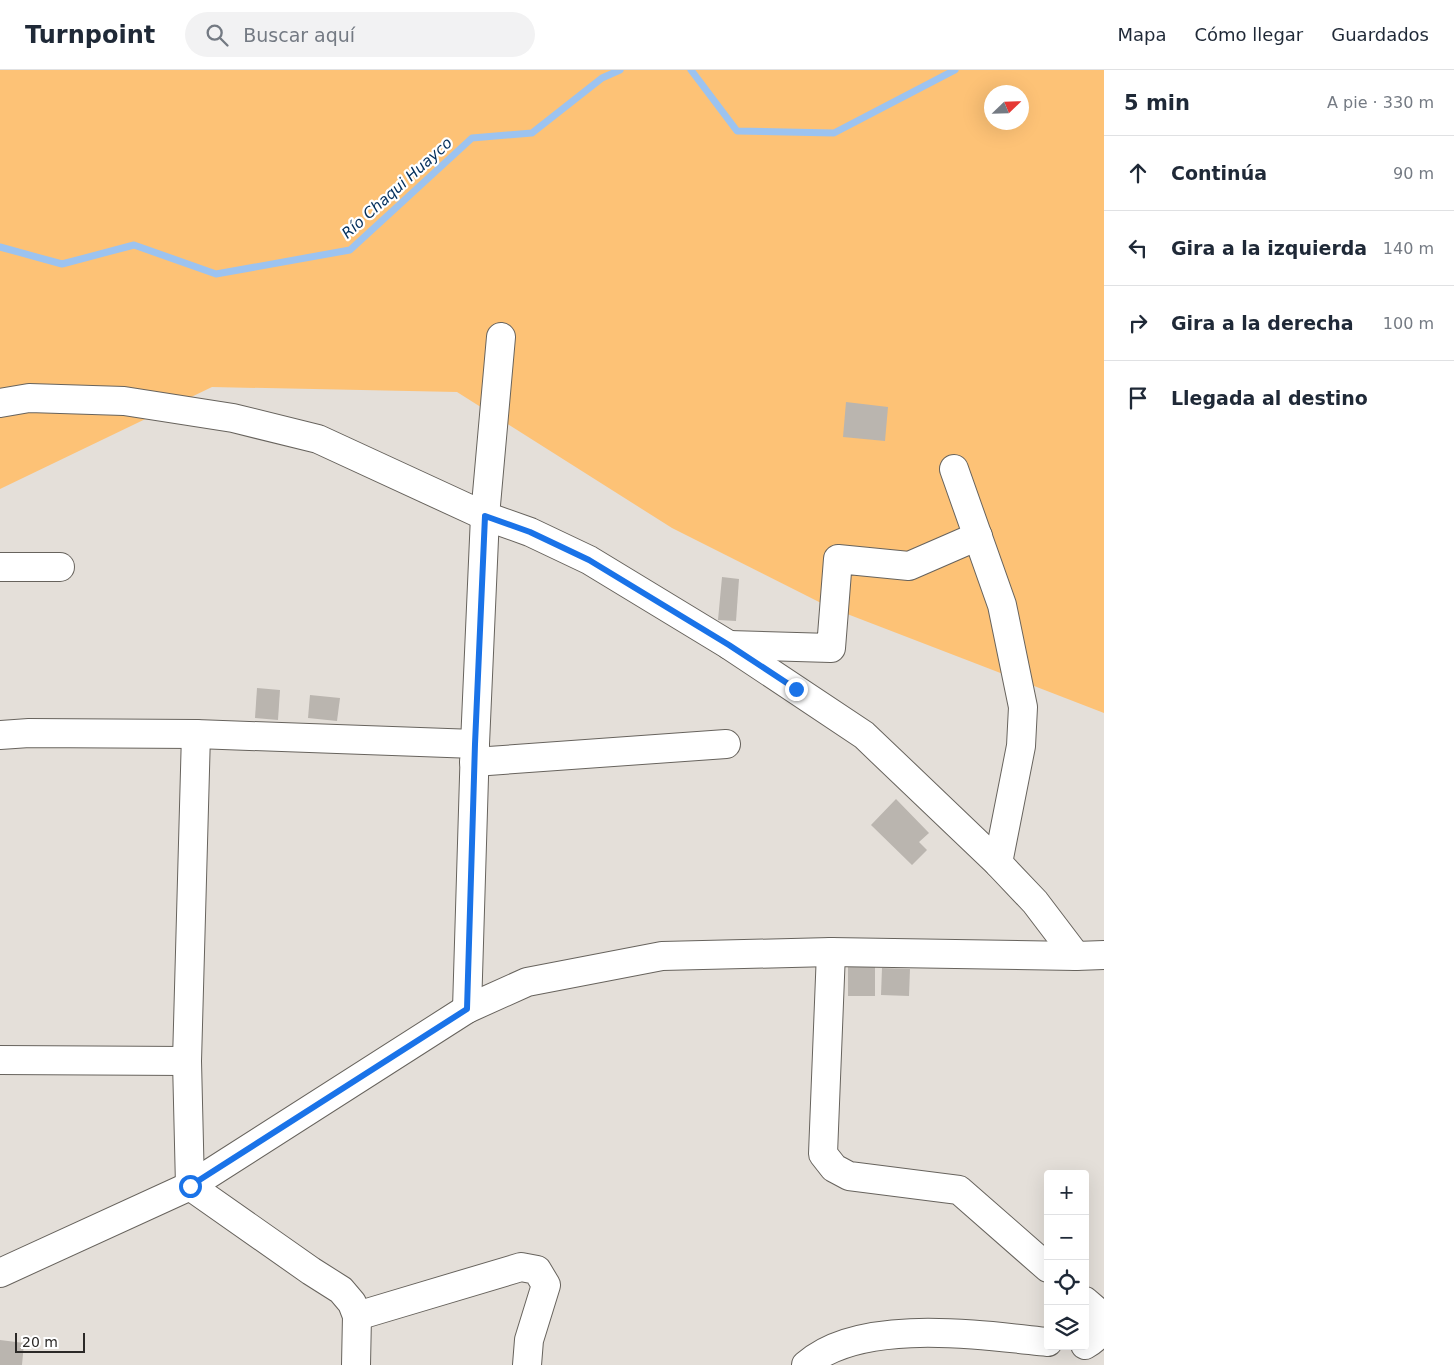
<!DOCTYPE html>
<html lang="es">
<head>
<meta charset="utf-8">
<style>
  body { margin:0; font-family:"DejaVu Sans",sans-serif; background:#f2f2f3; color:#1f2937 }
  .controls { position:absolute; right:15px; bottom:15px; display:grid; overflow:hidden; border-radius:5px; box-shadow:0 5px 20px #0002 }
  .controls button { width:45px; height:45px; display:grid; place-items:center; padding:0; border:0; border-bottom:1px solid #e0e1e3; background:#fff; color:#1f2937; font:25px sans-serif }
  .compass { position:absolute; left:984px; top:15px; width:45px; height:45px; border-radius:50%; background:#fff; box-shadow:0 5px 20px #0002; rotate:67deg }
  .scale { position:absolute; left:15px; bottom:12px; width:70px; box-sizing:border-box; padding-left:5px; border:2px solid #2b2927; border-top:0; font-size:14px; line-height:18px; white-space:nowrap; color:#2b2927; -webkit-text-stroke:4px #fff; paint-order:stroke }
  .stop { position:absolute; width:15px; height:15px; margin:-11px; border:4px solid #1a73e8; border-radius:50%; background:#fff }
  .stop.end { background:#1a73e8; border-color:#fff; box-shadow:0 1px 5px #0008 }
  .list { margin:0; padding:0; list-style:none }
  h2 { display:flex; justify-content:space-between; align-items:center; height:65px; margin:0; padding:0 20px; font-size:21px }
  h2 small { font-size:16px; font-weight:400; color:#747a83 }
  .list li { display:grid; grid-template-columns:32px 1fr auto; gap:15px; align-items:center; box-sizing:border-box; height:75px; padding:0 20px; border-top:1px solid #e0e1e3 }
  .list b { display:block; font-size:19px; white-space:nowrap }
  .list em { font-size:16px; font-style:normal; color:#747a83 }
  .icon { flex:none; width:28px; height:28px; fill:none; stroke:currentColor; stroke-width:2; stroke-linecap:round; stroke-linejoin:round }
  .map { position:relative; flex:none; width:1104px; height:1295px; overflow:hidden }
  header { display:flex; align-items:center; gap:30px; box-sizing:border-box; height:70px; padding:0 25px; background:#fff; border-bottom:1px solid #e0e1e3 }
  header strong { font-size:24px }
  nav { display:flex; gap:28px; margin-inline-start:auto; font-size:18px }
  .search { width:350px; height:45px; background:#f2f2f3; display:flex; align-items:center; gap:12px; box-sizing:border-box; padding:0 18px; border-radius:28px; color:#747a83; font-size:19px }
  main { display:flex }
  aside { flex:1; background:#fff }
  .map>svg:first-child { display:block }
  .green { fill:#fdc276; fill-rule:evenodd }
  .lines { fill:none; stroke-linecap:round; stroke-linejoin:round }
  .stream { stroke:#9cc3f0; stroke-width:7 }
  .building { fill:#bab5af }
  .minor-casing { stroke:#67635d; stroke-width:30 }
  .minor { stroke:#fff; stroke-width:28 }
  .route { stroke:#1a73e8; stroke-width:6 }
  .labels { text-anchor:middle; stroke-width:4.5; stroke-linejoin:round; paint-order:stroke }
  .water-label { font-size:15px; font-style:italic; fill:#002d5a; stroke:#fff }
</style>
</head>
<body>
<header>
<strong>Turnpoint</strong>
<div class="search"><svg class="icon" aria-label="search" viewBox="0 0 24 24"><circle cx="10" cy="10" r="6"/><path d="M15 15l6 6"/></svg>Buscar aquí</div>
<nav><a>Mapa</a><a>Cómo llegar</a><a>Guardados</a></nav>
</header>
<main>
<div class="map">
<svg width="1104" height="1295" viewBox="0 0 1104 1295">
  <rect width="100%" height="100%" fill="#e4dfd9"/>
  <path class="green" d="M0,0H1104V643L829,537L672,458L457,322L212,317L0,419ZM992,22H1022V52H992Z"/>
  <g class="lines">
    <g class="stream">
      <path d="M691,0L737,61L834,63L955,0"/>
      <path d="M0,177L62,194L134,175L216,204L350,180L472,68L532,63L602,8L620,0"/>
    </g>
  </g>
  <g class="building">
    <path d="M846,332L888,337L885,371L843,367Z"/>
    <path d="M722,507L739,509L736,551L718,550Z"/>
    <path d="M257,618L280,620L278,650L255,648Z"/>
    <path d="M310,625L340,628L337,651L308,648Z"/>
    <path d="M896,729L929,763L919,772L927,780L912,795L871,755Z"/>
    <path d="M848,895L875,896V926H848Z"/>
    <path d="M882,898L910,899L909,926L881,925Z"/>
    <path d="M0,1270L24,1273L22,1295H0Z"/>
  </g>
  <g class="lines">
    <defs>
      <g id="minor">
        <path d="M0,333L29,328L124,331L233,348L318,369L485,446L530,462L589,490L729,575L864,665L998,793L1035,832L1076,886"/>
        <path d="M954,399L1002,535L1023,637L1021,676L998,793"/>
        <path d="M0,497H60"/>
        <path d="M729,575L831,578L838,489L909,496L978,466"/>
        <path d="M196,664L187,991L190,1116L311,1201L341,1220L352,1233L357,1246L356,1295"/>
        <path d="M0,665L29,663L196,664L475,674"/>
        <path d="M474,692L726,674"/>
        <path d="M831,882L823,1084L834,1098L849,1106L959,1120L1048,1198"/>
        <path d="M467,939L475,674L485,446L501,267"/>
        <path d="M0,990L187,991"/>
        <path d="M0,1203L190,1116L467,939L527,912L662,886L831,882L1076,886L1104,885"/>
        <path d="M1085,1231L1100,1244C1101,1261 1101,1266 1085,1275"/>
        <path d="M357,1246L521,1197L537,1200L546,1215L529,1270L527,1295"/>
        <path d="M806,1295C860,1247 980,1265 1048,1272"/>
      </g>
    </defs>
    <use href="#minor" class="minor-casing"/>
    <use href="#minor" class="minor"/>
  </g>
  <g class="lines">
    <path class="route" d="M190,1116L467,939L475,674L485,446L530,462L589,490L729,575L796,619"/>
  </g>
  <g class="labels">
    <g class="water-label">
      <text transform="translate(397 118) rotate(-42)" y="5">Río Chaqui Huayco</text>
    </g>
  </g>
</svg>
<div class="controls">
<button>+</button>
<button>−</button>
<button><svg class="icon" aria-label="locate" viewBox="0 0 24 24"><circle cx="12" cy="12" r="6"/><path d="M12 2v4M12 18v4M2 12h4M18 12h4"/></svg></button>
<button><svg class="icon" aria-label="layers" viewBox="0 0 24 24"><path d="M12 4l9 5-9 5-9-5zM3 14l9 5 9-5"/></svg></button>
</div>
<svg class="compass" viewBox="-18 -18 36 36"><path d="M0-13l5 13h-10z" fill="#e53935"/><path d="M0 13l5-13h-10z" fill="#747a83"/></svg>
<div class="scale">20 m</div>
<div class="stop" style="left:190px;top:1116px"></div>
<div class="stop end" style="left:796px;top:619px"></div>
</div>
<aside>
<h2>5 min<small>A pie · 330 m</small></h2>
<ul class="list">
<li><svg class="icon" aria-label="ahead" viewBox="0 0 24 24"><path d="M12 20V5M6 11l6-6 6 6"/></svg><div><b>Continúa</b></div><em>90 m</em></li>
<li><svg class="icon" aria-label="left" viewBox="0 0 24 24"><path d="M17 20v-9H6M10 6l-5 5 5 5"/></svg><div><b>Gira a la izquierda</b></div><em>140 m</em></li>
<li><svg class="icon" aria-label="right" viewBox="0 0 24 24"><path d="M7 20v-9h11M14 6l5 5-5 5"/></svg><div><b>Gira a la derecha</b></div><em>100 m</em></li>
<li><svg class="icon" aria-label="arrive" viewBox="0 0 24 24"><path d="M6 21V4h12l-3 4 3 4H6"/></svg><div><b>Llegada al destino</b></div></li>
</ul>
</aside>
</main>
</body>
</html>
